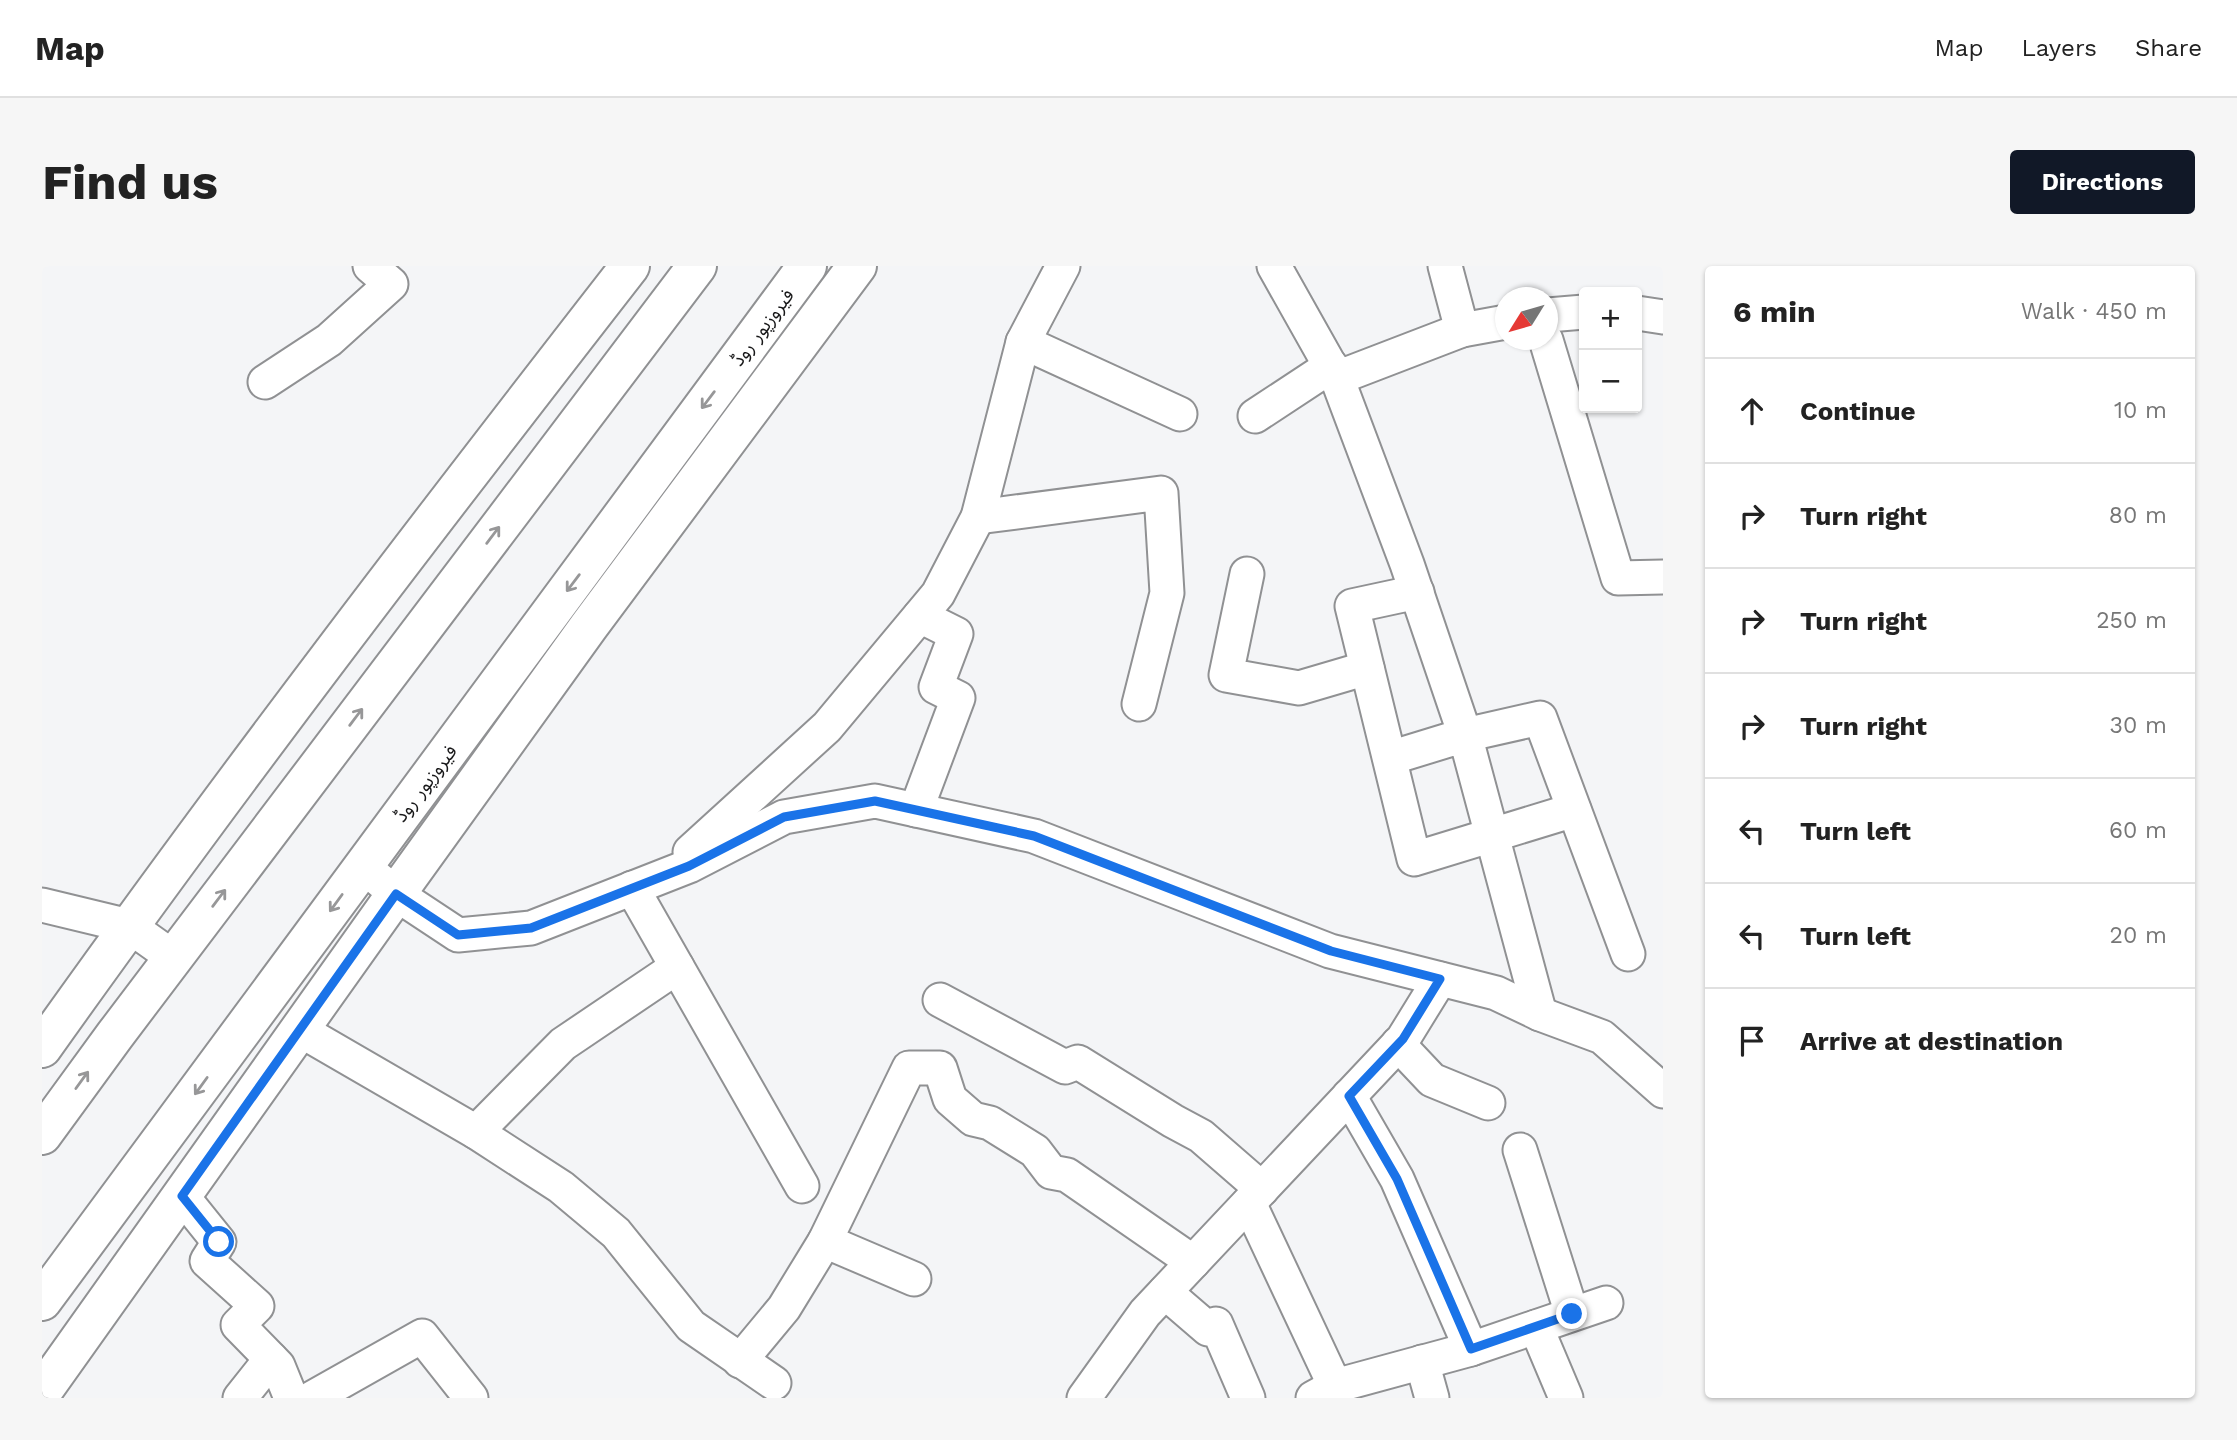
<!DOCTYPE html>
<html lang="en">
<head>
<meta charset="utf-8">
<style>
  body { margin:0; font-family:"Work Sans","Noto Sans Arabic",sans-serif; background:#f6f6f6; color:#222 }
  .controls { position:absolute; right:21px; top:21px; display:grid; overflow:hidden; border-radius:7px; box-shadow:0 2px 5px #0004 }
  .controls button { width:63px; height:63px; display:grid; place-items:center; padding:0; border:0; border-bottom:2px solid #e0e0e0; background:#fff; color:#222; font:35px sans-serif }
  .compass { position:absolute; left:1453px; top:21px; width:63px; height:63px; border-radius:50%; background:#fff; box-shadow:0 2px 5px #0004; rotate:233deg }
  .stop { position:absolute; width:21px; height:21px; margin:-16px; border:5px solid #1a73e8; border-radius:50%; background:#fff }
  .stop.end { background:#1a73e8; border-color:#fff; box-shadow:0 2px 7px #0008 }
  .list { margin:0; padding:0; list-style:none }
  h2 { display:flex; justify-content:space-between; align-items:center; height:91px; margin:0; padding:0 28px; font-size:30px }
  h2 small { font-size:23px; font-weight:400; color:#767676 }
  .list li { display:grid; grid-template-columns:46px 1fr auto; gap:21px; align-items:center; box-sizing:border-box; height:105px; padding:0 28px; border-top:2px solid #e0e0e0 }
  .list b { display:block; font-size:26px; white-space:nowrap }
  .list em { font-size:23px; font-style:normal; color:#767676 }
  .icon { flex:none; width:38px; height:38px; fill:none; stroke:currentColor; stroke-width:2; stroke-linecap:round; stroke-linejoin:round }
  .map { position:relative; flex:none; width:1621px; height:1132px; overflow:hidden; border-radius:7px }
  header { display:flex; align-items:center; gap:42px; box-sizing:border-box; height:98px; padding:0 35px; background:#fff; border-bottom:2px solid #e0e0e0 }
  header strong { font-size:33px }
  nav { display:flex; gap:38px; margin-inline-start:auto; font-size:24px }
  .intro { display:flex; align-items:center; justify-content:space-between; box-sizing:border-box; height:168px; padding:0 42px }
  h1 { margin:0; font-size:49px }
  .button { padding:18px 32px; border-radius:7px; background:#111827; color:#fff; font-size:24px; font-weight:700 }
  main { display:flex; gap:42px; padding:0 42px }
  aside { flex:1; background:#fff; border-radius:7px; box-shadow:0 2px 5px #0004 }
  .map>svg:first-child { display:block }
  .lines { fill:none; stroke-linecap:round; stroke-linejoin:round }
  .minor-casing { stroke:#909193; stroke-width:37 }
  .tertiary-casing { stroke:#909193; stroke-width:42 }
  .trunk-casing { stroke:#909193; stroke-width:42 }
  .minor { stroke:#fff; stroke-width:33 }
  .tertiary { stroke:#fff; stroke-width:38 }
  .trunk { stroke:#fff; stroke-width:38 }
  .oneway { stroke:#979798 }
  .route { stroke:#1a73e8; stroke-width:9 }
  .labels { text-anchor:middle; stroke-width:7; stroke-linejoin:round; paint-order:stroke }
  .street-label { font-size:19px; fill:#181819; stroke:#fff }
</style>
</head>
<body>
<header>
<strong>Map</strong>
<nav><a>Map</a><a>Layers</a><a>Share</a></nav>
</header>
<div class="intro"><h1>Find us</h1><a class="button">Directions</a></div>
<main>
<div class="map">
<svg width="1621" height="1132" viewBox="0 0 1621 1132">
  <rect width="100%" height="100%" fill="#f4f5f7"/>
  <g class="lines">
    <defs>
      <g id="minor">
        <path d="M1232,0L1295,112L1420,64"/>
        <path d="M1403,0L1420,64L1464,56"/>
        <path d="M1595,47L1621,51"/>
        <path d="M1506,49L1542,46"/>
        <path d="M1504,74L1576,312L1621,311"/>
        <path d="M981,76L1138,148"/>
        <path d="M1295,112L1365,298L1423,469L1498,452L1586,688"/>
        <path d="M223,116L287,74L349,18L328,0"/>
        <path d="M1213,150L1289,100"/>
        <path d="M936,251L1119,227L1125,327L1097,438"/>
        <path d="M1205,308L1184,409L1257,422L1325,402"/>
        <path d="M1375,326L1310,340L1372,593L1532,544"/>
        <path d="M1348,492L1423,469L1498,748"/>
        <path d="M874,544L916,432L894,421L914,368L878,350"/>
        <path d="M648,586L785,461L896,328L936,251L981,76L1021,0"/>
        <path d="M321,600L354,628L416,669L489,662L647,600L742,551L833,535L992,570L1288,685L1454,727L1498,748L1560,771L1621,825"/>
        <path d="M590,622L760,920"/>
        <path d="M0,639L87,660L132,692"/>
        <path d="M898,734L1023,801L1036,796L1131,855L1159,870L1220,923"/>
        <path d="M258,764L434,866L521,778L635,701"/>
        <path d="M1356,778L1390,814L1446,837"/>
        <path d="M1307,830L1355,913L1429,1083L1564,1037"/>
        <path d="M434,866L519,921L574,967L649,1060L732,1117"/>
        <path d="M1478,884L1530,1048"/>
        <path d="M140,930L177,976L165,995L215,1040L196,1059L236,1100L249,1132"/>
        <path d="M1207,937L1293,1120"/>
        <path d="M872,1013L783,975L867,802H898L908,833L931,853L948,857L993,885L1009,906L1025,909L1151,996"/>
        <path d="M1123,1026L1166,1063L1174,1058L1206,1132"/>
        <path d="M1494,1061L1524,1132"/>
        <path d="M698,1095L742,1042L783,975"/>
        <path d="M1380,1096L1390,1132"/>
        <path d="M198,1132L229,1093"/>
        <path d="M270,1132L380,1070L429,1132"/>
        <path d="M1042,1132L1103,1047L1361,773L1398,713"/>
        <path d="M1271,1132L1293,1120L1429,1083"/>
      </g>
      <g id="tertiary">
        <path d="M0,782C189,516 388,257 588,0"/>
        <path d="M0,1126L354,628L547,360L815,0"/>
      </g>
      <g id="trunk">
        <path d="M0,869L73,769L655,0"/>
        <path d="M0,1035L765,0"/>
      </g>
    </defs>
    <use href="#minor" class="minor-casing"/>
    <use href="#tertiary" class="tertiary-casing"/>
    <use href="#trunk" class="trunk-casing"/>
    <use href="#minor" class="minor"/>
    <use href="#tertiary" class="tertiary"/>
    <use href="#trunk" class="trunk"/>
  </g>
  <defs><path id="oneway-shaft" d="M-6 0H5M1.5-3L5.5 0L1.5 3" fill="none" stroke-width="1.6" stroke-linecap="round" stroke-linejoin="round" transform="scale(1.75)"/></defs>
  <g class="oneway">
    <use href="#oneway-shaft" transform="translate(666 134) rotate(127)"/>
    <use href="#oneway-shaft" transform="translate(451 269) rotate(-53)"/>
    <use href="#oneway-shaft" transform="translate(531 317) rotate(127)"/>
    <use href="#oneway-shaft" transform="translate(314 451) rotate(-53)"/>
    <use href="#oneway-shaft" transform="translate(177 632) rotate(-53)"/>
    <use href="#oneway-shaft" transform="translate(294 637) rotate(126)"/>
    <use href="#oneway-shaft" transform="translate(40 814) rotate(-54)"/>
    <use href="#oneway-shaft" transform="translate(159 820) rotate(126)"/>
  </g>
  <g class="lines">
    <path class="route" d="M177,976L140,930L354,628L416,669L489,662L647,600L742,551L833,535L992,570L1289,685L1398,713L1361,773L1307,830L1355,913L1429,1083L1530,1048"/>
  </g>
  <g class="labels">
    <g class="street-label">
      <text transform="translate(720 61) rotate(-53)" y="7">فیروزپور روڈ</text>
      <text transform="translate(383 517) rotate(-53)" y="7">فیروزپور روڈ</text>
    </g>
  </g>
</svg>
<div class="controls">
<button>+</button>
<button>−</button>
</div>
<svg class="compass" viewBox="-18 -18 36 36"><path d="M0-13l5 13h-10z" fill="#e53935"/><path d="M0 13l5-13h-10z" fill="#767676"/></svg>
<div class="stop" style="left:177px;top:976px"></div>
<div class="stop end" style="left:1530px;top:1048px"></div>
</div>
<aside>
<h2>6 min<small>Walk · 450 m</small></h2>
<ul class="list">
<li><svg class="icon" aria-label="ahead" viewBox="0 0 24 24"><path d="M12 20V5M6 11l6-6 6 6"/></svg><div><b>Continue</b></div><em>10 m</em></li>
<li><svg class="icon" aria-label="right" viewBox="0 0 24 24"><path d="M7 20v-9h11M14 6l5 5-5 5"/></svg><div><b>Turn right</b></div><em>80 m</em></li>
<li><svg class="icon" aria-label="right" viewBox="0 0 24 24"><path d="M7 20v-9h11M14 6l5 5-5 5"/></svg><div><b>Turn right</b></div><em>250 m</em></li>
<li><svg class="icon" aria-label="right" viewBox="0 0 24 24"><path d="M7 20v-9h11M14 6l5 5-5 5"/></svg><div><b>Turn right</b></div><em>30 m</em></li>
<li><svg class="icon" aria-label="left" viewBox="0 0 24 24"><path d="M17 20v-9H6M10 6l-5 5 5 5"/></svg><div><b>Turn left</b></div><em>60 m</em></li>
<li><svg class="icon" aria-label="left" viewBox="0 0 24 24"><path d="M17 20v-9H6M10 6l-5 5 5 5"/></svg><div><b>Turn left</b></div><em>20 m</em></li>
<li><svg class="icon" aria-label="arrive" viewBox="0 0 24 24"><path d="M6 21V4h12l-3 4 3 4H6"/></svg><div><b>Arrive at destination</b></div></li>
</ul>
</aside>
</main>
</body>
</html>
